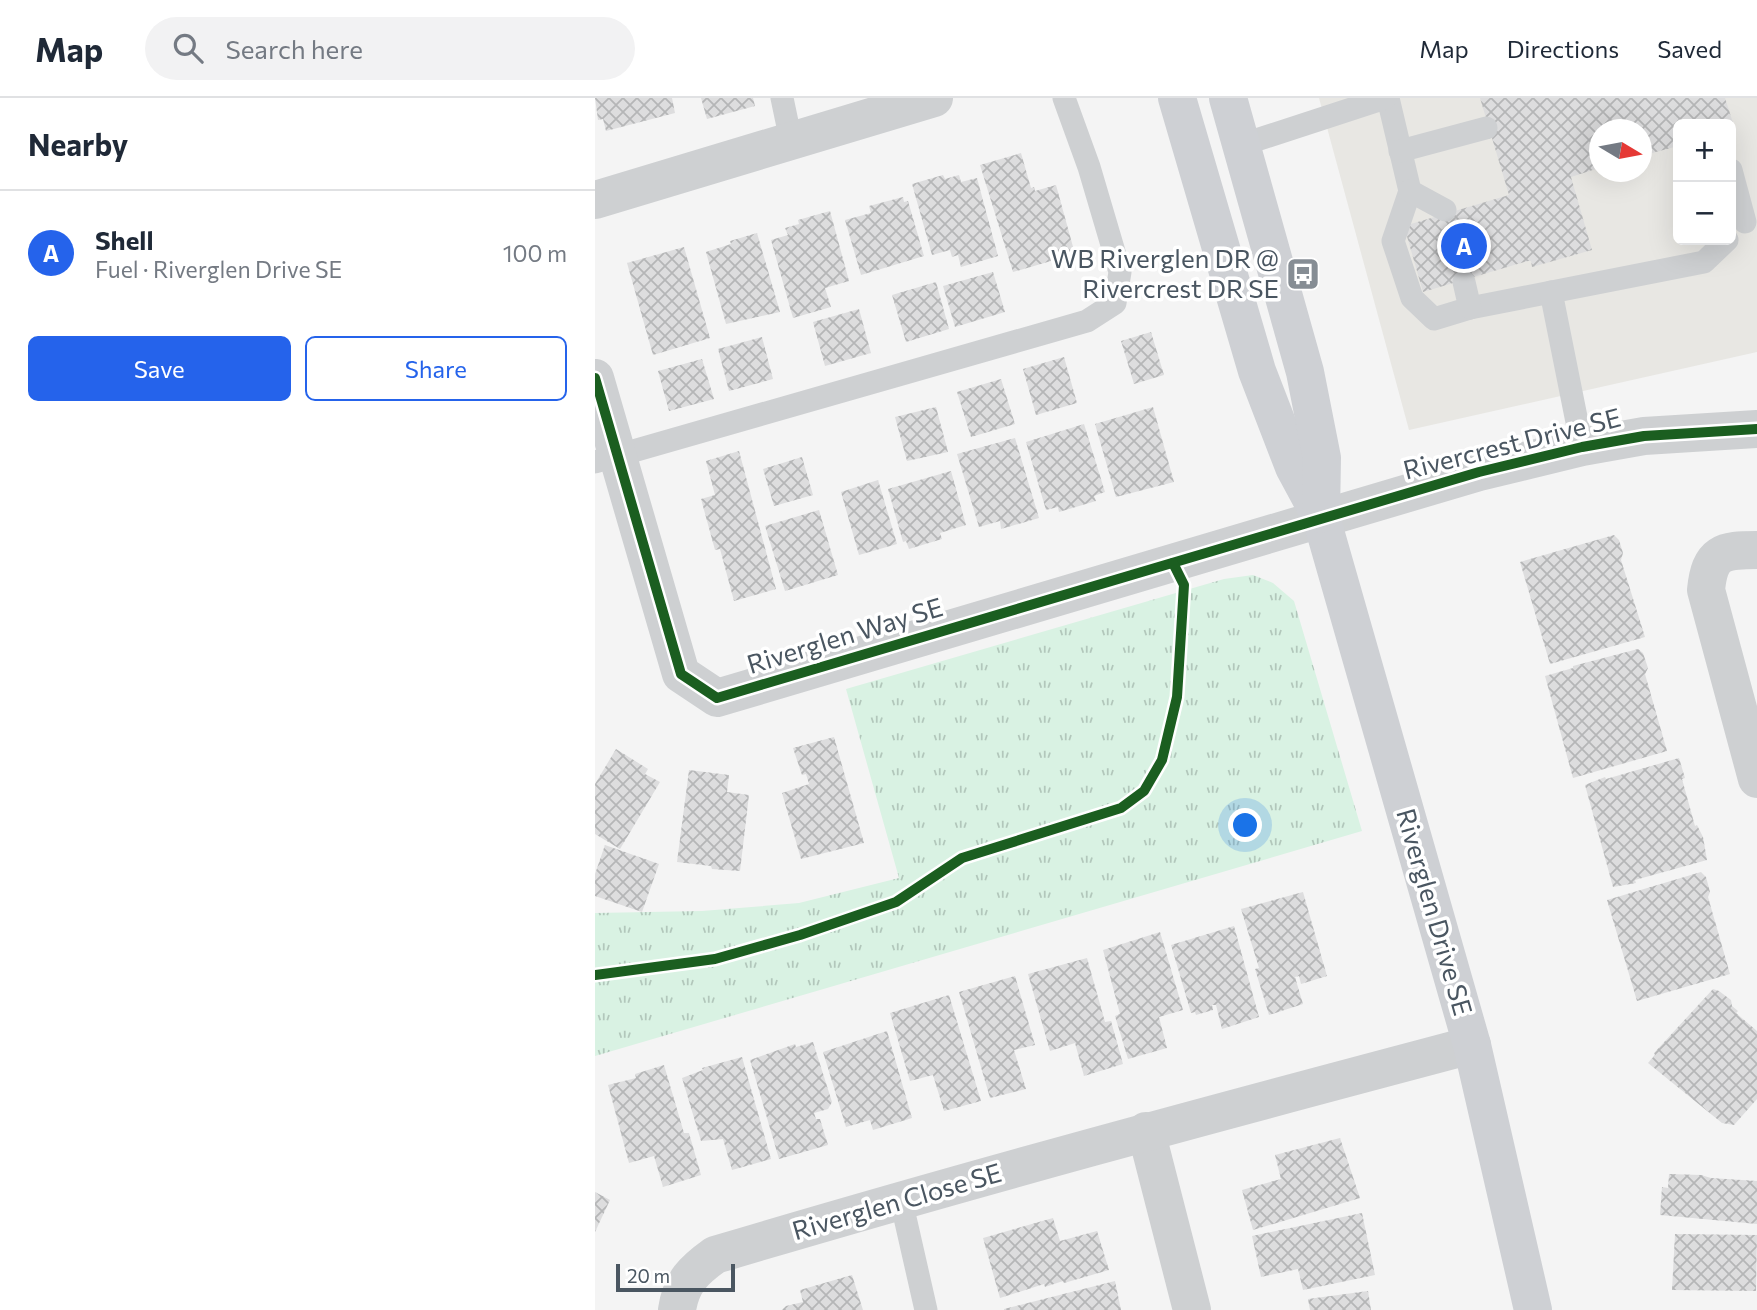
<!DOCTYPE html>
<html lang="en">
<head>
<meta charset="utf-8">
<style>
  body { margin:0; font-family:Commissioner,sans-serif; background:#f2f2f3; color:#1f2937 }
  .controls { position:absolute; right:21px; top:21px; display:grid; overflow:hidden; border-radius:10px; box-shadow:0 7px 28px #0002 }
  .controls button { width:63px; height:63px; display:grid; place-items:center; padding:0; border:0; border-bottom:2px solid #e0e1e3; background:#fff; color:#1f2937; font:35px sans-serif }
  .compass { position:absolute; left:994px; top:21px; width:63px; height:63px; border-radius:50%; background:#fff; box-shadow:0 7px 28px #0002; rotate:100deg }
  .scale { position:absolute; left:21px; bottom:18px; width:119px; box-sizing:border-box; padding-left:7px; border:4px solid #4a5661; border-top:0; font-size:19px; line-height:24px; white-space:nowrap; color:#4a5661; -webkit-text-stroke:5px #fff; paint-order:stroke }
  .you { position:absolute; left:651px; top:728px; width:24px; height:24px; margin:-18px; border:5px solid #fff; border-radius:50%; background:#1a73e8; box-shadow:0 0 0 10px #1a73e833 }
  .badge { display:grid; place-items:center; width:46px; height:46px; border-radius:50%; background:#2563eb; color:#fff; font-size:23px; font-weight:700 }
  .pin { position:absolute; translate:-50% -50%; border:4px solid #fff; box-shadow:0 2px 7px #0006 }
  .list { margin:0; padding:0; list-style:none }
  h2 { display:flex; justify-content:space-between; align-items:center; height:91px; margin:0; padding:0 28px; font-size:30px }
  h2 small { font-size:23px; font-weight:400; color:#747a83 }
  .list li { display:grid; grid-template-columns:46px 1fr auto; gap:21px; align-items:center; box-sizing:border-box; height:126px; padding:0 28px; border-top:2px solid #e0e1e3 }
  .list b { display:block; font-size:26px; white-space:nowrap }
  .list p { margin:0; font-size:23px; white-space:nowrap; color:#747a83 }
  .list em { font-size:23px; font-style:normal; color:#747a83 }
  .actions { display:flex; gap:14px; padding:21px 28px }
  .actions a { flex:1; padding:16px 0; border:2px solid #2563eb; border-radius:10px; text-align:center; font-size:24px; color:#2563eb }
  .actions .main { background:#2563eb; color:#fff }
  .icon { flex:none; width:38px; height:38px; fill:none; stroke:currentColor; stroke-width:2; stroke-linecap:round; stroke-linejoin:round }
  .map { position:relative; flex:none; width:1162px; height:1212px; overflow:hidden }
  header { display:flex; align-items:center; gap:42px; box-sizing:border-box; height:98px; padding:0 35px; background:#fff; border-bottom:2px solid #e0e1e3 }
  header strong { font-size:33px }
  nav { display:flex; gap:38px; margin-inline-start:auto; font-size:24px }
  .search { width:490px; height:63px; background:#f2f2f3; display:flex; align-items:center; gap:18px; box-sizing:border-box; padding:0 24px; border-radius:38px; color:#747a83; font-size:26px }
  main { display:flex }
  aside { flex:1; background:#fff }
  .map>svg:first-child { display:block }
  .commercial { fill:#e8e7e3; fill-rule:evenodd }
  .park { fill:url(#park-tufts) }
  .building { fill:url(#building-cross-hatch) }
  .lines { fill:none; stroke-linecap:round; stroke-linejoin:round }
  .lane { stroke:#ced0d2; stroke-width:23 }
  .street { stroke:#ced0d2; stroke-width:38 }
  .secondary { stroke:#ced0d4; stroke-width:38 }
  .cycleway-casing { stroke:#fff; stroke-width:15 }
  .cycleway { stroke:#1b5e20; stroke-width:10 }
  .labels { text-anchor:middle; stroke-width:7; stroke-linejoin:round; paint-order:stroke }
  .poi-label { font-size:26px; fill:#4a5661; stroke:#fff; text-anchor:end }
  .street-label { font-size:26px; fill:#4a5661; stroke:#fff }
</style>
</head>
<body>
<header>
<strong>Map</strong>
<div class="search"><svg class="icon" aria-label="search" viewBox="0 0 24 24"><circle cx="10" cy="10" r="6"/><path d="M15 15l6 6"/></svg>Search here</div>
<nav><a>Map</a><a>Directions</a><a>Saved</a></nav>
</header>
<main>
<aside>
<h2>Nearby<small></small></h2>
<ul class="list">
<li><span class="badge">A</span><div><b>Shell</b><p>Fuel · Riverglen Drive SE</p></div><em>100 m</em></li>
</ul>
<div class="actions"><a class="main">Save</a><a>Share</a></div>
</aside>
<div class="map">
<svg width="1162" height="1212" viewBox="0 0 1162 1212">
  <defs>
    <pattern id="park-tufts" width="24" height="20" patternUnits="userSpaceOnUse" patternTransform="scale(1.75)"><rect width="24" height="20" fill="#d9f2e3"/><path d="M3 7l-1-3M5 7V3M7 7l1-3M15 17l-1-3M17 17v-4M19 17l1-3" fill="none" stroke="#b2c7bb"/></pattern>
    <pattern id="building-cross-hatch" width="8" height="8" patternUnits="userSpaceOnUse" patternTransform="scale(1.75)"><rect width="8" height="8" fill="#ddddde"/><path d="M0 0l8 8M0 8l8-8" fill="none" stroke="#b5b6b7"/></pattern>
  </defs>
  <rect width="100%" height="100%" fill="#f4f4f4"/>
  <path class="commercial" d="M724,0H1162V254L814,332ZM1083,26H1136V142H1083ZM1004,32H1046V74H1004Z"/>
  <path class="park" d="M658,477L678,485L699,503L767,733L0,958V815L107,813L204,805L304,780L251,591L629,481Z"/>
  <g class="building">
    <path d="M0,0H77L80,15L11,33L8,21L3,22Z"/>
    <path d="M106,0H158L160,8L112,21Z"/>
    <path d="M885,0H1130L1140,31L1136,33V26H1083V48L1046,58V32H1004V70L976,79L997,152L937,169L936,163H933L828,194L809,128L914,97Z"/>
    <path d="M426,55L436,90L439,89L440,93L461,87L480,156L418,174L385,67Z"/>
    <path d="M348,77L350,81L364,77L366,84L382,80L403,158L366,169L363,157L357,159L355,152L337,157L317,86Z"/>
    <path d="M308,99L309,104L313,103L329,158L266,177L250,122L276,115L274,108Z"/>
    <path d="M235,113L254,183L230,190L236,209L198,220L176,142L193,137L190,130L204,126L203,122Z"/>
    <path d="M162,135L185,214L131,226L111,154L136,146L135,143Z"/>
    <path d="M89,149L115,240L58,257L32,165Z"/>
    <path d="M398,174L410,214L360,229L348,188Z"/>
    <path d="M341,184L354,231L311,244L297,197Z"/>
    <path d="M264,211L276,255L230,268L218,224Z"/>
    <path d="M556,234L569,277L539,286L526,243Z"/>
    <path d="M167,239L178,281L134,293L123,251Z"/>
    <path d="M469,259L482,305L441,317L428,271Z"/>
    <path d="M107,261L119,301L74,313L63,273Z"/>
    <path d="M406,281L420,326L376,339L362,294Z"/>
    <path d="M341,309L353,354L312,363L300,319Z"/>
    <path d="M558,309L579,384L521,399L500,326Z"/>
    <path d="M489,326L510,394L499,398L501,403L464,414L463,409L451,412L431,344Z"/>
    <path d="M420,340L444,420L406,431L405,423L384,429L362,356Z"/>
    <path d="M144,353L181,491L139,503L125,451L120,452L106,401L120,397L111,363Z"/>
    <path d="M207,359L218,397L179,408L168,371Z"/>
    <path d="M356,373L371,427L345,435L347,441L314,451L311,443L308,444L293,391Z"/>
    <path d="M283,382L302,446L264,457L246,394Z"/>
    <path d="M224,412L243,477L190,493L170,428Z"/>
    <path d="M1019,437L1024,442L1028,455L1026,462L1050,539L955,566L925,464Z"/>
    <path d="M1043,551L1048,555L1053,570L1050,576L1072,653L978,680L950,578L978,570V568Z"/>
    <path d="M239,639L269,745L206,761L187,695L214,686L211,676L207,677L198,650Z"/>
    <path d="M21,651L53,671L50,676L65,684L25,751L0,736V686Z"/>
    <path d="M1084,660L1090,680L1087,681L1100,728L1102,727L1108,739L1112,762L1040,782L1041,785L1018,789L990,687L1010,679L1011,681Z"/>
    <path d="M94,672L134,677L132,694L154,697L145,773L117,771L116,768L82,764Z"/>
    <path d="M10,747L64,766L47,814L0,798V776Z"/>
    <path d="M1106,774L1111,779L1115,794L1113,799L1135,876L1042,903L1012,802Z"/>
    <path d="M708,794L732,878L706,886L704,878L700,879L708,906L674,917L660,871L664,870L646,811Z"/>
    <path d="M639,828L664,919L627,931L621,907H617L618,912L601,917L600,914L596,915L576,847Z"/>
    <path d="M565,834L588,912L564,919L572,950L533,961L520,918L525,916L508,852Z"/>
    <path d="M492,860L510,924L516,923L528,966L489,978L480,945L455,953L433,876Z"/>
    <path d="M420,878L440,947L419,952L431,991L395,1000L364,894Z"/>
    <path d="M1118,891L1124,893L1136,902L1137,908L1143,913L1141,915L1162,933V1001L1139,1027L1127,1025L1053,965L1060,957L1059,955Z"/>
    <path d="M354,897L386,1003L349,1013L338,977L315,983L295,915Z"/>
    <path d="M292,933L317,1020L278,1032L275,1022L251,1029L228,954Z"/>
    <path d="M218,944L237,1004L233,1011L219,1015L221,1021H225L233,1047L184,1061L155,962L200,946L201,949Z"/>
    <path d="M147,959L176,1061L137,1072L128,1041L106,1043L87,980L108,972L107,970Z"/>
    <path d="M69,967L89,1035H94L106,1077L68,1089L59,1058L34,1065L13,987L41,980L40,976Z"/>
    <path d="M745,1040L765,1100L658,1132L647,1092L686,1081L680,1057Z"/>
    <path d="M1074,1076L1106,1077L1116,1080L1162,1083V1126L1065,1117L1067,1089L1073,1090Z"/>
    <path d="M0,1094L15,1102L0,1134Z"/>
    <path d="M767,1115L780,1177L708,1192L703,1171L666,1179L657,1138Z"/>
    <path d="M458,1120L465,1143L502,1133L514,1172L469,1185L468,1183L450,1189L449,1186L405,1200L388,1140Z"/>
    <path d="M1080,1136L1162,1137L1161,1193L1077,1192Z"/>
    <path d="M257,1177L268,1212H187L191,1208L208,1204L205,1192Z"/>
    <path d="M520,1183L526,1212H409V1211Z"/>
    <path d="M773,1193L776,1212H715L713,1201Z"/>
  </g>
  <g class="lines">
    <g class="lane">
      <path d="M187,0L196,43"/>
      <path d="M793,0L815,93L798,143L817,200L839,221L875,210L1109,164L1132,142"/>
      <path d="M646,47L790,0"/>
      <path d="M805,53L891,30"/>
      <path d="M1136,72L1150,124"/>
      <path d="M815,93L850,112"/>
      <path d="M869,184L875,210"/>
      <path d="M956,194L987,349"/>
      <path d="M0,364L492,223L520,205L525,174L494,69L469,0"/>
      <path d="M306,1102L331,1212"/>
    </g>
    <g class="street">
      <path d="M0,102L339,0"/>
      <path d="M0,280L86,576L122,600L884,374L987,349L1049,338L1162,331"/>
      <path d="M1162,452C1127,452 1115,454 1111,492L1162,681"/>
      <path d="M551,1033L597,1212"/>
      <path d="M82,1212C86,1184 99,1172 120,1157C371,1082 624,1014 877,947"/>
    </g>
    <g class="secondary">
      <path d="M582,0L662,273L699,369L726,419L877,947L938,1212"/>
      <path d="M633,0L710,274L727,360L726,416"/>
    </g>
    <defs>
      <g id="cycleway">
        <path d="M0,280L86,576L122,600L884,374L987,349L1049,338L1162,331"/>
        <path d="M0,877L120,861L205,837L301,804L367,760L526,710L549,693L567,662L582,599L589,487L578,465"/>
      </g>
    </defs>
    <use href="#cycleway" class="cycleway-casing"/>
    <use href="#cycleway" class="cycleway"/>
  </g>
  <defs>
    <symbol id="bus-square" viewBox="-11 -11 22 22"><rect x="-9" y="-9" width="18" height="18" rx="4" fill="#868d94" stroke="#fff"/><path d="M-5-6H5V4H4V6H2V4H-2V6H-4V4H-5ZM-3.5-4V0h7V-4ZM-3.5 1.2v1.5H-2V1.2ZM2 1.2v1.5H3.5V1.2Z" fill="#fff"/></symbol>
  </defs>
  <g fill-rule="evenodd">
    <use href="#bus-square" x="689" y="157" width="38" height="38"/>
  </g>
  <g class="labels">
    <g class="poi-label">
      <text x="684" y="170">WB Riverglen DR @<tspan x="684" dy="30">Rivercrest DR SE</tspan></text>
    </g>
    <g class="street-label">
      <text transform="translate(917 346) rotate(-14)" y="9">Rivercrest Drive SE</text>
      <text transform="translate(250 538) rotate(-17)" y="9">Riverglen Way SE</text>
      <text transform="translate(839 814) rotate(74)" y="9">Riverglen Drive SE</text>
      <text transform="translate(302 1104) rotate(-16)" y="9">Riverglen Close SE</text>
    </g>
  </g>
</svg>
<div class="controls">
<button>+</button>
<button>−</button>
</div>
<svg class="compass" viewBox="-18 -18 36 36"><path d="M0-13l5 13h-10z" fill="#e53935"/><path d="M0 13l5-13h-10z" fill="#747a83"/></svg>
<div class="scale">20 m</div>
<div class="you"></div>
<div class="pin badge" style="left:869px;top:148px">A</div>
</div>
</main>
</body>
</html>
